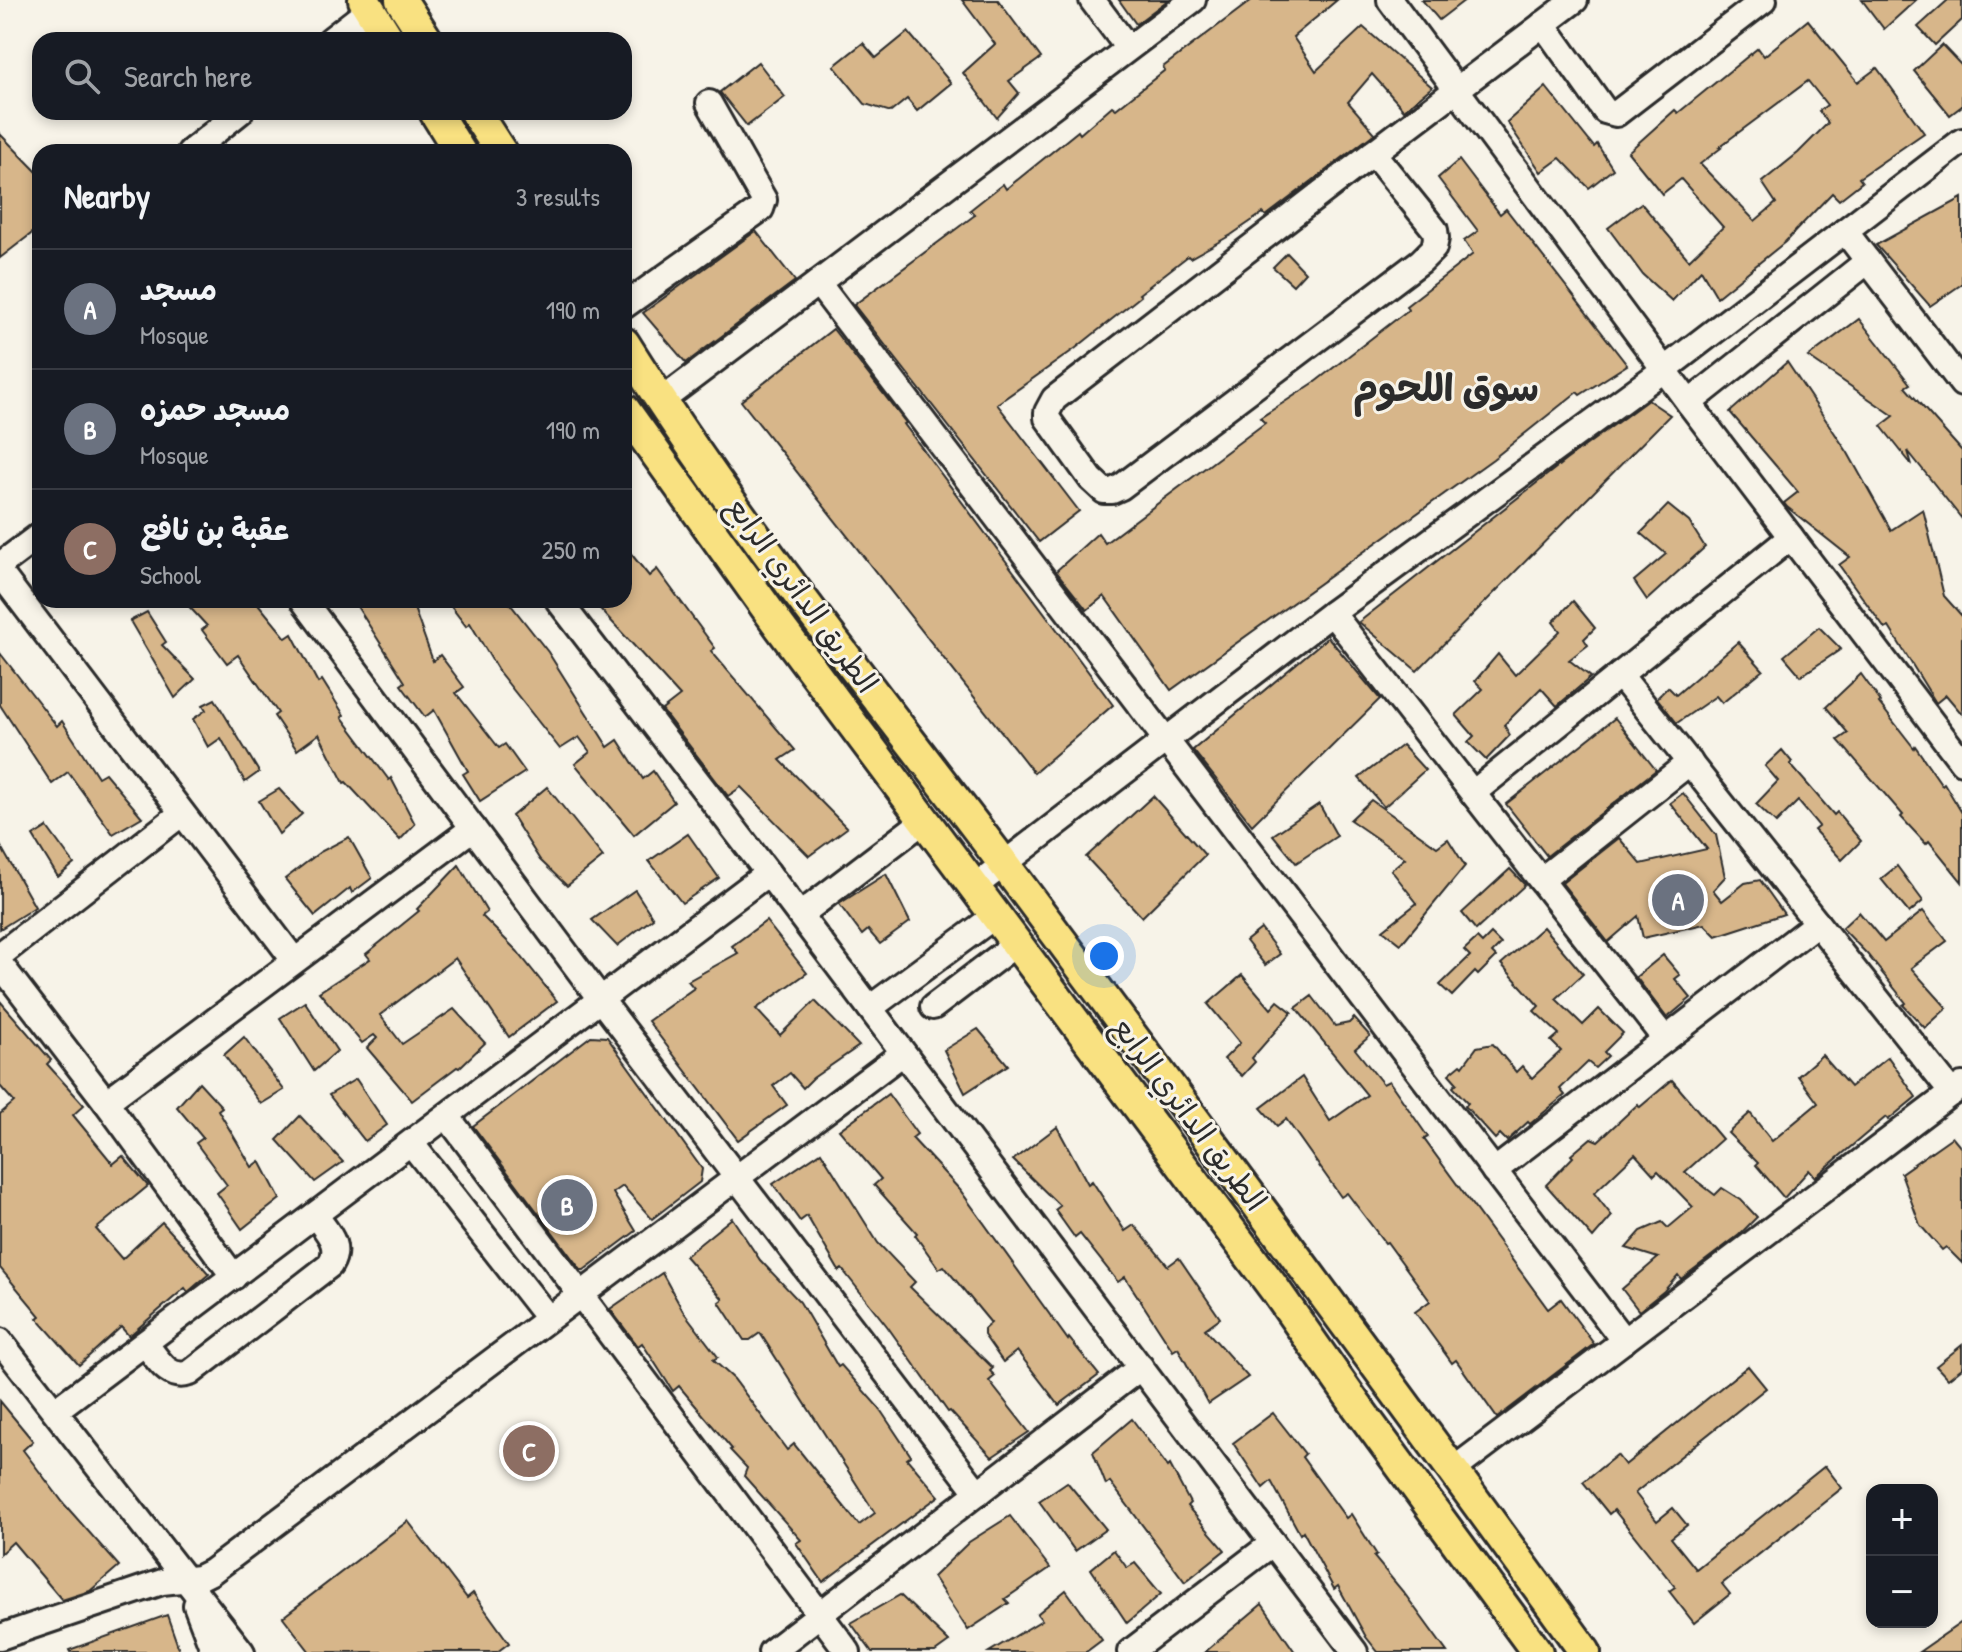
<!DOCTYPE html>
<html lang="en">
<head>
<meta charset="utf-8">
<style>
  body { margin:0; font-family:"Patrick Hand","Playpen Sans Arabic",sans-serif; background:#242831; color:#f1f3f6 }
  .controls { position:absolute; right:24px; bottom:24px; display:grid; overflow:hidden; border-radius:16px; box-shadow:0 4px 12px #0003 }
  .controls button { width:72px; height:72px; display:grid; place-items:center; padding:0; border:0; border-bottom:2px solid #363941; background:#171b24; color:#f1f3f6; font:40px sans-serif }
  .you { position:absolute; left:1104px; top:956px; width:28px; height:28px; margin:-20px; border:6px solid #fff; border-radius:50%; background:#1a73e8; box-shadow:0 0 0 12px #1a73e833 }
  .badge { display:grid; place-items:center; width:52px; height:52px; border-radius:50%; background:#0b8043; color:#fff; font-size:26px; font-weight:700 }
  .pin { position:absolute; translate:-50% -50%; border:4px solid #fff; box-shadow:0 2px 8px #0006 }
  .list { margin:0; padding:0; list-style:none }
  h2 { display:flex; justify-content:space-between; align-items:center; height:104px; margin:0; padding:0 32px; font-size:34px }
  h2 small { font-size:26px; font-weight:400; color:#9ea1a6 }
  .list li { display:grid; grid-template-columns:52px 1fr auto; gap:24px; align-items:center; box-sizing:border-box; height:120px; padding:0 32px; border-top:2px solid #363941 }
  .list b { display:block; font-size:30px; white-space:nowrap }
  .list p { margin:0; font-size:26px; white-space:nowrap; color:#9ea1a6 }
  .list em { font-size:26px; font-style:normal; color:#9ea1a6 }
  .icon { flex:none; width:44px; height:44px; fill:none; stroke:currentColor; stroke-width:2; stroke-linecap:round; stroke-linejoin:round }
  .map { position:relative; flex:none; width:1962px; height:1652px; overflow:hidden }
  .search { position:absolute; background:#171b24; box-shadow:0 4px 12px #0003; left:32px; top:32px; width:600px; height:88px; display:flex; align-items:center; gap:20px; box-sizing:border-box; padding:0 28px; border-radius:24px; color:#9ea1a6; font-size:30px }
  .panel { position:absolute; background:#171b24; box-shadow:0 4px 12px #0003; left:32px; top:144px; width:600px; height:464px; border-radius:24px }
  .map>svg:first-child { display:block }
  .building { fill:#d7b68a; stroke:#2b2b2b; stroke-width:2; fill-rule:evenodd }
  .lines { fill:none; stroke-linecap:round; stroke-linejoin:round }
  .minor-casing { stroke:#2b2b2b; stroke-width:30 }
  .major-casing { stroke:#2b2b2b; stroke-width:36 }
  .minor { stroke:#f7f3e8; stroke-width:24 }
  .major { stroke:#f9e181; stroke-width:30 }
  .labels { text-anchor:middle; stroke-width:6; stroke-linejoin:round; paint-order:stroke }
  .street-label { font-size:30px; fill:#2b2b2b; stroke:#f7f3e8 }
  .district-label { font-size:38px; font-weight:bold; fill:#2b2b2b; stroke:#f7f3e8 }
</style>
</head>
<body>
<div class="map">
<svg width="1962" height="1652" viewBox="0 0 1962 1652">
  <rect width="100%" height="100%" fill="#f7f3e8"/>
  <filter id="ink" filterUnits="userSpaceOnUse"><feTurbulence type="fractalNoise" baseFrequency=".0125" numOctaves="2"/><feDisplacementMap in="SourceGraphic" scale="16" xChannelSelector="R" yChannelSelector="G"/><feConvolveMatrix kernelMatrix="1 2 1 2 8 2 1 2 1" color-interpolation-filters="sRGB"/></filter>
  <g filter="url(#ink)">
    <g class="building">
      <path d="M962,0H998L1041,58L1009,81L1019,93L997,118L963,73L995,44Z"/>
      <path d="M1119,0H1168L1136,24Z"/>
      <path d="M1252,0H1337L1293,37L1316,71L1363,27L1432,87L1404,110L1372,74L1348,102L1375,133L1266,216L1263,213L1231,235L1190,258L1188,256L1139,294L1141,296L1076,348L997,404L1079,511L1039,542L854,305L975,215L970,210L1003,184L1006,189L1078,131L1080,134L1112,106L1116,109L1165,70L1163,67Z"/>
      <path d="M1422,0H1465L1439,20Z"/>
      <path d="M1862,0H1916L1884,29Z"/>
      <path d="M1948,0H1962V20L1935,45L1918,27Z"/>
      <path d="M1808,20L1858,82L1877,68L1924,133L1859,178L1862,182L1839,200L1832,193L1785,242L1717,297L1701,270L1672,301L1643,275L1608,228L1641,203L1689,260L1723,227L1681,179L1662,194L1628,152L1675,110L1678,113L1758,48L1764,56ZM1808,81L1827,105L1819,111L1828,123L1798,153L1762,182L1776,203L1755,221L1700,164L1721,148L1719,147Z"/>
      <path d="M908,32L951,83L917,111L907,99L891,112L865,104L834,66L863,43L876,58Z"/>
      <path d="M1942,45L1962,66V106L1950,115L1914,71Z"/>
      <path d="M758,62L785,97L747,126L720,92Z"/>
      <path d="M1546,87L1594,147L1597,144L1613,169L1589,188L1560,158L1541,172L1507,122Z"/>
      <path d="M0,134L40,175V227L0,258Z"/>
      <path d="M1459,160L1500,214L1506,209L1627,365L1580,395L1577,392L1493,459L1171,690L1104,596L1087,610L1056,571L1098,533L1105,543L1265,423L1260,418L1315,382L1408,310L1406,306L1473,254L1464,241L1478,231L1438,178Z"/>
      <path d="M1962,198V284L1930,306L1876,245Z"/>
      <path d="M756,231L795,281L686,363L643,313Z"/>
      <path d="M1287,253L1305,272L1293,285L1273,267Z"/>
      <path d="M1859,319L1910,384L1905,387L1962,451V519L1908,451L1912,465L1881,426L1894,416L1808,357Z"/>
      <path d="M833,329L906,423L904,424L1113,705L1034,773L741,401Z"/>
      <path d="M1787,362L1848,453L1891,530L1923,509L1944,596L1962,616V714L1946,695L1936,703L1889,627L1885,629L1839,565L1850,557L1787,507L1784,503L1798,492L1730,412Z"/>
      <path d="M1648,400L1670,415L1417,671L1359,622L1566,460Z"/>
      <path d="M1668,505L1689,522L1705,547L1647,600L1634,581L1666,554L1641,533Z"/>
      <path d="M624,545L649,576L657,569L715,648L711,651L795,750L780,760L847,828L809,856L741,787L728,796L662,710L680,696L592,600H624Z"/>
      <path d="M183,600H255L286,638L292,634L318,683L322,680L344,715L342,717L389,780L391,778L415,824L400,840L346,782L344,783L319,734L297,750L274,716L278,713L238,655L227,663L202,630L207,626Z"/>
      <path d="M353,600H411L433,661L440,655L464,687L456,693L499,748L505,744L525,772L480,801L463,774L468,771L434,710L425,717L401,685L405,682Z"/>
      <path d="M446,600H507L548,652L608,747L618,740L643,779L653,771L674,802L634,835L575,764L590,752L579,737L560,749L499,672L470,623L466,626Z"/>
      <path d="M1573,601L1595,628L1584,639L1588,645L1569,660L1591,677L1557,706L1541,688L1504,725L1510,735L1486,760L1468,742L1474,736L1456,715L1483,689L1475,681L1498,654L1515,675L1560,631L1553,622Z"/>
      <path d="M147,612L166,642L162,645L195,679L175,698L130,621Z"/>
      <path d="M1819,627L1841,649L1801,676L1784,656Z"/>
      <path d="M1328,637L1380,699L1252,825L1193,750Z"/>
      <path d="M1738,642L1763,670L1722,703L1716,696L1677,723L1657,698L1668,687L1676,695Z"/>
      <path d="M0,653L57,726L62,721L98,777L105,773L142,817L113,834L68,772L52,784L0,705Z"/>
      <path d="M1861,674L1881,702L1879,703L1914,748L1915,746L1942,785L1944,783L1962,813V882L1929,841L1926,844L1901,817L1903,815L1838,740L1848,733L1826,707Z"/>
      <path d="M215,699L259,772L245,782L221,738L208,747L193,719L206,710L203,705Z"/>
      <path d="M1615,718L1656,770L1547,856L1506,804Z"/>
      <path d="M1402,745L1425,770L1384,807L1359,778Z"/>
      <path d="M1782,750L1792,762L1790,764L1834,815L1837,812L1861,841L1842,860L1814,830L1819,826L1798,801L1776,823L1756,804L1778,781L1765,766Z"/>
      <path d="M547,787L603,857L567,886L540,860L512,816Z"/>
      <path d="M279,789L302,814L279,834L259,801Z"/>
      <path d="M1683,793L1716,835L1725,877L1713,890L1722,901L1745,883L1760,880L1784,914L1716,936L1704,924L1643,938L1638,916L1608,942L1562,883L1619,838L1641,864L1707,849L1670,803Z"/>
      <path d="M1153,796L1205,855L1142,917L1086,857Z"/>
      <path d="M1371,800L1437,847L1448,839L1465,866L1401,944L1383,930L1417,903L1391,870L1405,858L1350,820Z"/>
      <path d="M1319,804L1337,836L1296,863L1273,835Z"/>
      <path d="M47,827L74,864L58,877L33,836Z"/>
      <path d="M688,834L719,878L682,903L649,861Z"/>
      <path d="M349,837L372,878L352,893L350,888L315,916L285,879L320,852Z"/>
      <path d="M0,845L35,907L0,929Z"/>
      <path d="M459,865L487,912L482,916L517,951L557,1001L509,1037L455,958L380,1015L402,1044L454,1009L485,1043L459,1068L457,1067L412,1101L367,1048L377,1038L374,1035L362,1043L319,992L370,959L366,954L419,911L417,909Z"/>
      <path d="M1897,866L1923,901L1909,913L1881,879Z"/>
      <path d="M1510,869L1525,885L1476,930L1462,913Z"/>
      <path d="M886,874L910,922L880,944L868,930L862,935L839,904Z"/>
      <path d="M635,890L653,918L617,946L592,920Z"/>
      <path d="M1923,911L1947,941L1911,968L1947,1008L1925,1028L1903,1005L1906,1003L1867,954L1842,928L1859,912L1884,942Z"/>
      <path d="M766,921L807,973L756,1009L780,1035L815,1001L859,1046L813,1078L803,1088L790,1073L773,1086L787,1105L738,1140L648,1021L694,988L688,981L738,953L732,946Z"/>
      <path d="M1543,927L1583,974L1556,999L1583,1025L1599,1009L1623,1033L1604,1052L1608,1056L1595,1068L1588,1062L1560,1089L1565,1095L1530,1124L1528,1122L1507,1141L1500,1134L1495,1139L1465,1106L1468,1103L1453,1087L1457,1083L1449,1074L1461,1064L1463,1066L1477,1047L1493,1044L1516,1072L1522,1066L1532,1078L1561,1051L1551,1041L1559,1034L1534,1011L1539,1006L1501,964Z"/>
      <path d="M1261,929L1280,954L1265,965L1246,941Z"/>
      <path d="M1491,934L1501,944L1492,953L1496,957L1478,975L1475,972L1452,996L1440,985L1470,956L1464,950L1477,938L1482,943Z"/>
      <path d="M1663,955L1680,975L1675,979L1691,998L1667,1018L1636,977Z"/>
      <path d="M1242,975L1271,1009L1278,1001L1292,1012L1252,1058L1255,1062L1242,1076L1224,1059L1240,1043L1208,1004Z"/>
      <path d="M1312,996L1335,1026L1349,1023L1354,1018L1370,1036L1355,1049L1383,1084L1389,1081L1428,1137L1424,1139L1548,1309L1561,1299L1594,1344L1497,1418L1456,1360L1452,1363L1415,1312L1430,1301L1387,1242L1385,1243L1347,1193L1341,1197L1286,1119L1277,1126L1261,1108L1302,1077L1330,1121L1367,1095L1296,1008Z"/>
      <path d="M0,1001L51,1060L47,1064L84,1105L73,1115L113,1164L123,1156L148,1186L96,1229L122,1259L162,1222L209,1274L188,1292L185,1288L129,1336L121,1327L79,1365L37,1318L40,1316L0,1268V1114L14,1102L0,1086Z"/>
      <path d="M305,1002L337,1051L314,1071L280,1018Z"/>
      <path d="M978,1029L1008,1065L965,1093L944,1050Z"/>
      <path d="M591,1036L607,1037L702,1169L700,1182L652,1219L623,1186L613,1193L636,1231L584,1270H581L473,1126Z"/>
      <path d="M244,1037L284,1090L261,1104L224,1055Z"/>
      <path d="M1822,1055L1850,1087L1888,1057L1916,1097L1888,1120L1886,1117L1815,1177L1809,1170L1784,1198L1756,1165L1758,1163L1728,1133L1750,1113L1772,1141L1818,1103L1798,1076Z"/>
      <path d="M356,1079L387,1125L365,1141L329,1095Z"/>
      <path d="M1672,1080L1722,1139L1685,1172L1715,1195L1722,1188L1741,1200L1757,1217L1739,1235L1681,1279L1678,1275L1664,1291L1639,1311L1622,1289L1658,1258L1626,1248L1641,1231L1662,1222L1668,1228L1693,1207L1658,1171L1654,1175L1635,1154L1594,1193L1612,1216L1593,1238L1546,1185L1573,1157L1571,1155L1591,1138L1598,1141L1638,1104L1640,1107Z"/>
      <path d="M199,1082L222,1107L218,1110L252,1167L260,1161L280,1199L242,1229L217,1193L227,1185L196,1143L203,1138L177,1107Z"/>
      <path d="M888,1094L917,1134L912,1138L960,1190L1068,1340L1069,1338L1099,1375L1059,1405L1017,1351L1003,1362L984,1335V1329L991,1323L944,1266L939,1269L915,1235L917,1233L874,1185L881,1179L839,1130Z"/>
      <path d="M300,1116L343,1162L315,1182L277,1140Z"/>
      <path d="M1057,1127L1088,1184L1092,1181L1125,1231L1134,1225L1168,1266L1179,1258L1220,1318L1205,1329L1248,1377L1208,1404L1178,1348L1173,1351L1125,1277L1118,1282L1080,1234L1075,1238L1055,1210L1060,1206L1013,1160Z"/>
      <path d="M1952,1137L1962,1149V1263L1946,1247L1942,1250L1920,1225L1901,1173Z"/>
      <path d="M821,1152L878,1243L915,1282L910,1287L993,1368L990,1371L995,1376L989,1381L1029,1432L992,1457L950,1411L948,1412L887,1326L842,1269L839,1271L807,1216L800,1221L773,1184Z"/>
      <path d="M732,1218L760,1260L800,1302L838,1367L841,1365L879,1408L911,1456L907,1459L939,1496L823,1582L796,1543L801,1540L744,1476L747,1468L730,1450L732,1449L679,1386L673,1391L642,1343L638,1346L610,1309L662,1273L683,1311L718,1357L713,1360L734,1379L787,1450L794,1444L859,1525L875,1513L760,1333L750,1340H744L719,1302L723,1299L685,1256Z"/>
      <path d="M1962,1345V1368L1948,1379L1936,1366Z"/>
      <path d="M1748,1366L1766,1388L1635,1493L1657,1521L1673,1508L1687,1525L1671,1538L1696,1569L1825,1466L1842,1488L1722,1584L1730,1594L1694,1623L1669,1591L1675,1587L1614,1510L1609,1514L1583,1482L1617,1455L1625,1465Z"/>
      <path d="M0,1401L33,1441L23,1450L65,1505L119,1566L90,1591L62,1600L13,1542L0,1554Z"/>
      <path d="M1273,1413L1305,1454L1302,1457L1346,1518L1351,1514L1377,1555L1374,1557L1404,1593L1447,1652H1378L1366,1637L1338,1586L1334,1589L1303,1531L1300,1534L1271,1481L1263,1488L1233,1443Z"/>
      <path d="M1132,1419L1168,1467L1170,1465L1190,1503L1187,1506L1225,1550L1185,1582L1110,1482L1106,1485L1093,1452Z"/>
      <path d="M1067,1482L1106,1529L1075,1551L1039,1501Z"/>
      <path d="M1010,1516L1050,1568L1005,1599L1009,1603L968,1630L933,1577L969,1542Z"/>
      <path d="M408,1521L467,1598L473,1593L509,1643L497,1652H310L283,1617Z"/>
      <path d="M1114,1550L1127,1568L1135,1563L1161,1594L1127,1623L1091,1569Z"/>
      <path d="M1066,1590L1102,1640L1086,1652H989L1042,1620L1037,1614Z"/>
      <path d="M900,1595L949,1642L935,1652H872L851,1623Z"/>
      <path d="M1262,1604L1295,1652H1205Z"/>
      <path d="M167,1615L180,1652H70L69,1650Z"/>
      <path d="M1962,1622V1652H1919Z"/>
    </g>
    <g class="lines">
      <defs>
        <g id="minor">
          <path d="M1092,0L1128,48"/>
          <path d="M1390,0L1689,403L1962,762"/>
          <path d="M1543,24L1605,111L1616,114L1764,0"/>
          <path d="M330,40L370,9"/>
          <path d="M190,152L240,112"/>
          <path d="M1373,153L1435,230L1436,238L1434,248L1421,261L1121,487L1112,491H1104L1091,479L1047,418V412L1054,399Z"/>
          <path d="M1373,153L1575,0"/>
          <path d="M1845,231L1962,384"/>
          <path d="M818,283L1624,1341"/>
          <path d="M624,306L761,209L764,200L709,103"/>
          <path d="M661,401L1193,0"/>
          <path d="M1689,403L1868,261"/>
          <path d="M0,565L40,535"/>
          <path d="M0,573L294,960"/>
          <path d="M303,600L601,1000L978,1493"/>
          <path d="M558,600L768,873L1355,1652"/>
          <path d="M1332,613L1665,1039"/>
          <path d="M1620,675L1952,1093"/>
          <path d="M1473,793L1791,537"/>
          <path d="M1541,880L1690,762"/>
          <path d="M975,886L1332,613L1665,369L1962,141"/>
          <path d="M800,915L926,819"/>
          <path d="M0,955L181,814"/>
          <path d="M0,964L106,1102L234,1277"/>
          <path d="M933,1007L1017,943"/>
          <path d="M870,1008L996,915"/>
          <path d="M106,1102L473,828"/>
          <path d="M447,1116L848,1652"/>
          <path d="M411,1143L548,1318"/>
          <path d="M1494,1171L1817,923"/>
          <path d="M0,1341L242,1652"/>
          <path d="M145,1343C157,1358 168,1381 190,1373L330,1265C342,1245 327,1232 315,1215"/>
          <path d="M56,1410L768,873"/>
          <path d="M1453,1470L1962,1085"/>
          <path d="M196,1605L214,1652"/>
          <path d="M0,1637L162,1582L199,1578L211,1572L903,1053"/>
          <path d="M771,1652L1141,1367"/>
          <path d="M1130,1652L1273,1543"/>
        </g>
        <g id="major">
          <path d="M364,0L389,40"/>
          <path d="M401,0L427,40"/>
          <path d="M435,112L460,152"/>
          <path d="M475,112L501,152"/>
          <path d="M624,343C738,525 875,693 1004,864C1199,1125 1394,1388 1585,1652"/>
          <path d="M624,409L780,627L1276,1291L1356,1405L1537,1652"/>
        </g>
      </defs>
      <use href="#minor" class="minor-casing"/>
      <use href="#major" class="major-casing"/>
      <use href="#minor" class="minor"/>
      <use href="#major" class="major"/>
    </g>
  </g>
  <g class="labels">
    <g class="street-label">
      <text transform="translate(802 595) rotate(54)" y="10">الطريق الدائري الرابع</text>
      <text transform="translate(1189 1114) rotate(53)" y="10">الطريق الدائري الرابع</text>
    </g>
    <g class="district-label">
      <text x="1446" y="401">سوق اللحوم</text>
    </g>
  </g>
</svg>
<div class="controls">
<button>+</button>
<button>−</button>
</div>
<div class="you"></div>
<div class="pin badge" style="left:1678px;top:900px;background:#6b7280">A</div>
<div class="pin badge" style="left:567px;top:1205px;background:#6b7280">B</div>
<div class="pin badge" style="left:529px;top:1451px;background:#8d6e63">C</div>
<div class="search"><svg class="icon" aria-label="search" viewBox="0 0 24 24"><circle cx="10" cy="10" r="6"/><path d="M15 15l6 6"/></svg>Search here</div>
<section class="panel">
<h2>Nearby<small>3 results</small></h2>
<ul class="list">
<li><span class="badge" style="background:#6b7280">A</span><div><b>مسجد</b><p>Mosque</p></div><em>190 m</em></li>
<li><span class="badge" style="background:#6b7280">B</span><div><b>مسجد حمزه</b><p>Mosque</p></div><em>190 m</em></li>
<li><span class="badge" style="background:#8d6e63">C</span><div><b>عقبة بن نافع</b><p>School</p></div><em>250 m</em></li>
</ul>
</section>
</div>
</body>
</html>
